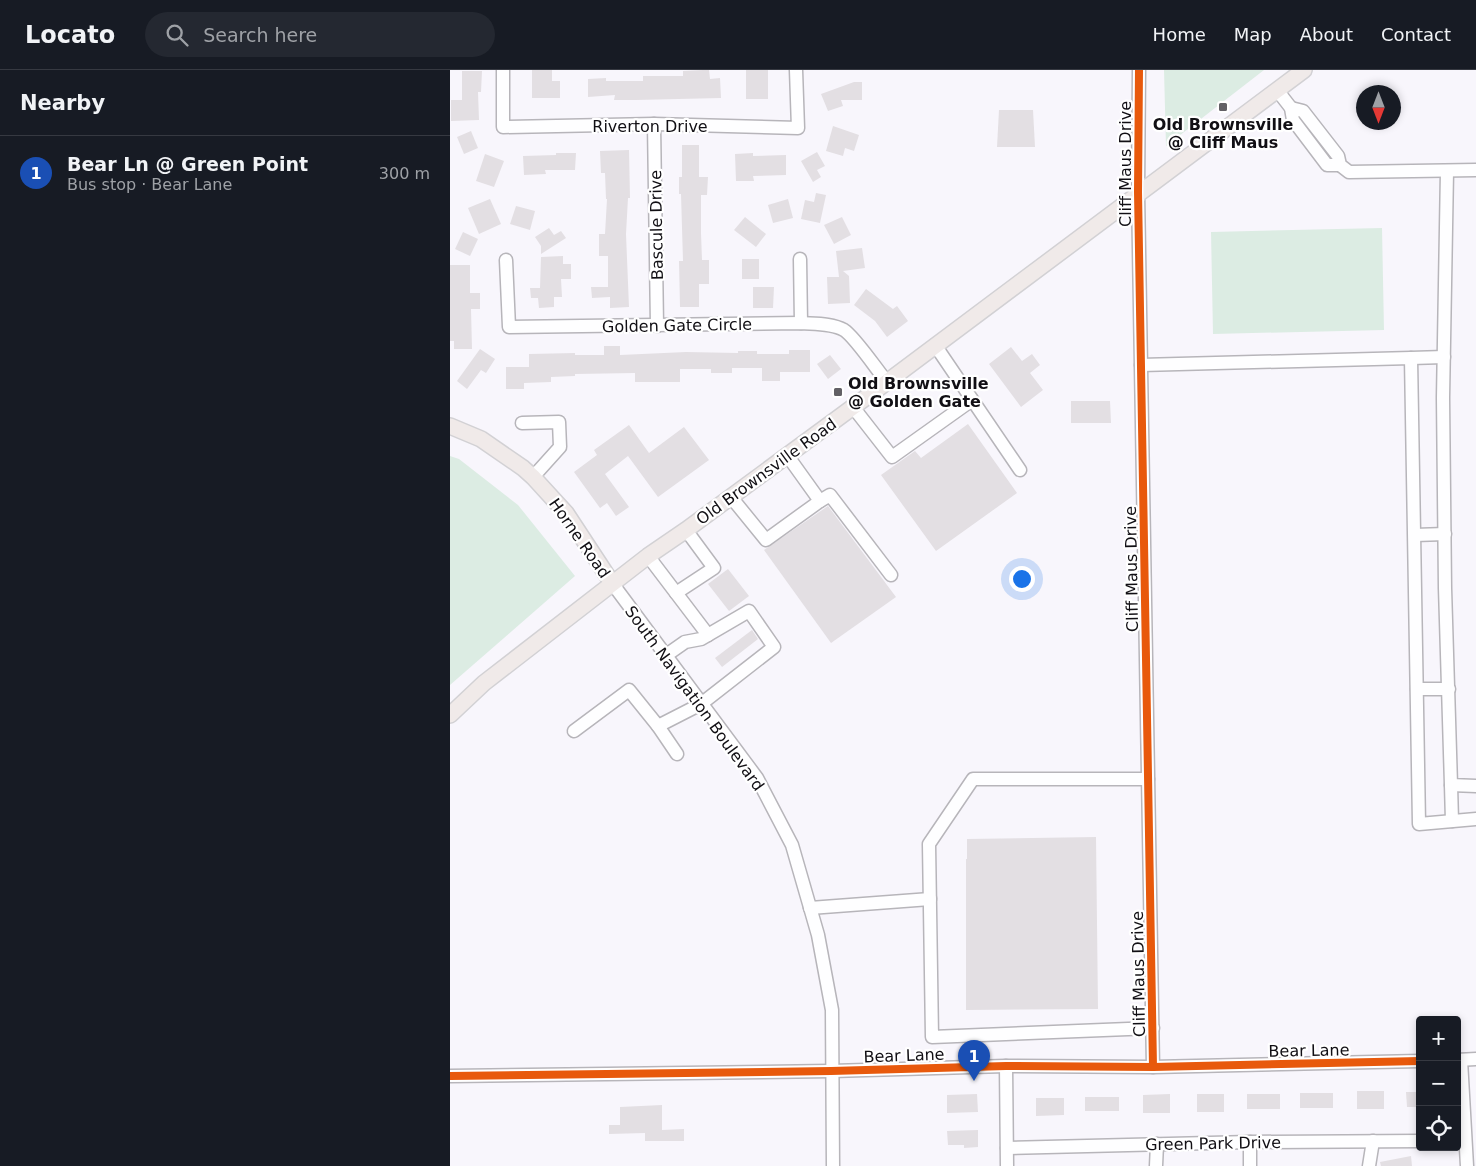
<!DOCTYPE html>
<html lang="en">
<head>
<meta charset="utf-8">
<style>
  body { margin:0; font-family:"DejaVu Sans",sans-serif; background:#242831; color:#f1f3f6 }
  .controls { position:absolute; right:15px; bottom:15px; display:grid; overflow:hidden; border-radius:5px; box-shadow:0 2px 8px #0003 }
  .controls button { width:45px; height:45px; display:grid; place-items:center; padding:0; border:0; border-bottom:1px solid #363941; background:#171b24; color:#f1f3f6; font:25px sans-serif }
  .compass { position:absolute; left:906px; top:15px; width:45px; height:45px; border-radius:50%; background:#171b24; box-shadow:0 2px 8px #0003; rotate:180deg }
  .you { position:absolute; left:571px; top:508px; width:18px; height:18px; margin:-12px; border:4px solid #fff; border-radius:50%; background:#1a73e8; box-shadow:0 0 0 8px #1a73e833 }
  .badge { display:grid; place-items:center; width:32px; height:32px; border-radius:50%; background:#b1b1b5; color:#fff; font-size:16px; font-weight:700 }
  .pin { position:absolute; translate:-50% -41px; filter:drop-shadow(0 1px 2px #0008) }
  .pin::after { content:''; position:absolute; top:26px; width:18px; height:15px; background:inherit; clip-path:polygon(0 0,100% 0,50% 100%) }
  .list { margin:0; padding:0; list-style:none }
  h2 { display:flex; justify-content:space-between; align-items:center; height:65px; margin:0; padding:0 20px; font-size:21px }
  h2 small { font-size:16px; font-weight:400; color:#9ea1a6 }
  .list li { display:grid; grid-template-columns:32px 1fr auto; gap:15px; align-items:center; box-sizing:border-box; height:75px; padding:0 20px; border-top:1px solid #363941 }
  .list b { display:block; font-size:19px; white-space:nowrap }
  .list p { margin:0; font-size:16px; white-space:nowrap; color:#9ea1a6 }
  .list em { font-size:16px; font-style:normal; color:#9ea1a6 }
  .icon { flex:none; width:28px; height:28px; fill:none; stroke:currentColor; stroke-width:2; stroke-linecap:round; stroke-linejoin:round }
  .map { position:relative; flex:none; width:1026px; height:1096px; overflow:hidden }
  header { display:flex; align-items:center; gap:30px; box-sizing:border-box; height:70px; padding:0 25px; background:#171b24; border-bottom:1px solid #363941 }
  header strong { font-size:24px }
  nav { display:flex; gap:28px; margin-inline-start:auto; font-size:18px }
  .search { width:350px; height:45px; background:#242831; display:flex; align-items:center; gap:12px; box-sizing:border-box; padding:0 18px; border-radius:28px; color:#9ea1a6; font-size:19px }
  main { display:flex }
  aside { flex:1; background:#171b24 }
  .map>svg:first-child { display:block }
  .green { fill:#dcece3 }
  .building { fill:#e3dfe3 }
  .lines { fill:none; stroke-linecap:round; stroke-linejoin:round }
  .minor-casing { stroke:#b7b5ba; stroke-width:15 }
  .major-casing { stroke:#d2d1d4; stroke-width:18 }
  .minor { stroke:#fefeff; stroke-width:12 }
  .major { stroke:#f0eae9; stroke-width:15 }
  .cycleway-casing { stroke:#fff; stroke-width:11 }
  .cycleway { stroke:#e8590c; stroke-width:8 }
  .poi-dot { fill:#626065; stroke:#fff; stroke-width:2 }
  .labels { text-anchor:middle; stroke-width:4.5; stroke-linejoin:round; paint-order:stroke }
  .poi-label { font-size:16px; font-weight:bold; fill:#110f14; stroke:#fff }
  .street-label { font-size:16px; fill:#110f14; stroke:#fff }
</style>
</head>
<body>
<header>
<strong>Locato</strong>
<div class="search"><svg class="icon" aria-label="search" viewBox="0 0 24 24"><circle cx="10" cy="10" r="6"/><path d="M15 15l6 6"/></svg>Search here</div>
<nav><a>Home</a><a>Map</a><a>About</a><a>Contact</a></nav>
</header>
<main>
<aside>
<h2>Nearby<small></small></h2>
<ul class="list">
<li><span class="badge" style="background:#1a4fb4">1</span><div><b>Bear Ln @ Green Point</b><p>Bus stop · Bear Lane</p></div><em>300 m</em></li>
</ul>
</aside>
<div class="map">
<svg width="1026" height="1096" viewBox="0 0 1026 1096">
  <rect width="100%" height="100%" fill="#f8f6fc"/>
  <g class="green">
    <path d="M714,0H814L716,76Z"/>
    <path d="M932,158L934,260L763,264L761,162Z"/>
    <path d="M0,386L9,389L68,435L125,506L0,615Z"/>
  </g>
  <g class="building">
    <path d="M82,0H102V11H110V28H82Z"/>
    <path d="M253,0H259L260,9L270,8L271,28L186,30H164L165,25L138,27V9L156,8V11H193V6H233V1Z"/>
    <rect x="296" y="0" width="22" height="29"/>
    <path d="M12,1H32L31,22H28L29,50L1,51V30H12Z"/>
    <path d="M404,12H412V30H391L393,36L378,41L371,24Z"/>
    <path d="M549,40H583L585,77H547Z"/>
    <path d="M383,56L409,65L404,81L395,78L393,86L376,81Z"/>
    <path d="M21,61L28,78L14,84L7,67Z"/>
    <path d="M232,75H249V107H258L257,125H251V163L252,190H259V214H249V237H230L229,191H233L231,124H229V107H232Z"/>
    <path d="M179,80L180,128H178L176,164L179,237L160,238V227L142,228L141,217H158V186H149V164H155L157,129H156L155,103H151L150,81Z"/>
    <path d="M367,82L375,96L367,100L371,107L363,112L351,91Z"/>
    <path d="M106,83H126L125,100H95L96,104L74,105L73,86L106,85Z"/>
    <path d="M303,83V86L336,85V105L303,106L304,111H286L285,84Z"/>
    <path d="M35,84L54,91L44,117L26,111Z"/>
    <path d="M366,123L376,125L370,153L351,149L355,130L364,132Z"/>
    <path d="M40,129L51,154L29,164L18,138Z"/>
    <path d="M338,129L343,148L323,153L318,135Z"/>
    <path d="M66,136L85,141L80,160L60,154Z"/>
    <path d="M295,147L316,164L306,177L284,160Z"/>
    <path d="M392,147L401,165L384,174L374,155Z"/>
    <path d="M99,158L104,165L111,161L116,168L91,184V176L85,167Z"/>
    <path d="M13,162L28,169L20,186L5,179Z"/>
    <path d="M412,178L415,198L393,201L399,206L400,233L378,234L377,207H389L386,181Z"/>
    <path d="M113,186V194H121V209H111L112,227H104V237L89,238L88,228H81L80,218H90L91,187Z"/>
    <rect x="292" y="189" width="17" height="20"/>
    <path d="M0,195H20V223H30V239H21L22,279H4V271H0Z"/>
    <path d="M303,217H324L323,238H303Z"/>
    <path d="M416,219L443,239L447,236L458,251L437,267L425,251L404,235Z"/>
    <path d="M154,276H170V285L236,282L288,283V281H307V284H339V280H360V302H330V311H312V298H282V303H261V299H230V312H185V303L125,304V306L101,307V312L74,313V319H56V297H79V284L125,283V285H154Z"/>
    <path d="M561,277L572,291L582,284L590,295L580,303L593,320L571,337L539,294Z"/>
    <path d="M30,279L45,289L36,303L31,300L17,319L7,311Z"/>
    <path d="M380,285L391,299L378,309L367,294Z"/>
    <path d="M621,331H660L661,353H621Z"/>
    <path d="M518,354L567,423L486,481L431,405L465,381L471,388Z"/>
    <path d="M179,355L199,383L234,357L259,390L208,427L178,386L155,404L179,437L166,446L157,433L150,438L124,402L147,385L144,380Z"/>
    <path d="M378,436L446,527L381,573L314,480Z"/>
    <path d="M278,499L299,526L279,541L258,514Z"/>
    <path d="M302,560L308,569L272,597L265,588Z"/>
    <path d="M646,767L648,939L516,940V789H517V769Z"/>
    <rect x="907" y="1021" width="27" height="18"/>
    <path d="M956,1022H970V1037H957Z"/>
    <rect x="850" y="1023" width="33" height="15"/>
    <path d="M527,1024L528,1042L497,1043V1025Z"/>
    <path d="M720,1024V1043H693V1025Z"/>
    <rect x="747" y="1024" width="27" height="18"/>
    <rect x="797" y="1024" width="33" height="15"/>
    <rect x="635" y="1027" width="34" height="14"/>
    <path d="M586,1028H614V1045L586,1046Z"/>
    <path d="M212,1035V1060L234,1059V1071H195V1063L159,1064V1055H170V1037Z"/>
    <path d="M528,1060V1077L514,1078V1075H498L497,1061Z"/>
    <path d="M961,1086L962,1096H931L930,1092Z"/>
  </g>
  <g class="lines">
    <defs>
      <g id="minor">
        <path d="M53,0V57L204,54L348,58L346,0"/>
        <path d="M689,0L688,122L703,997"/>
        <path d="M827,20L841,38L843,50L877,95H890"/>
        <path d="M841,38L853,41L888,86L890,95L899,102L1026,100"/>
        <path d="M204,54L207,256"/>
        <path d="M997,101L993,328L995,518L1001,715L1026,716"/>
        <path d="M350,189L351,253"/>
        <path d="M56,190L59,257L351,253C364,254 382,253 394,260C405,267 427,300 437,312"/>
        <path d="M485,275L570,400"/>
        <path d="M961,288L994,287"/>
        <path d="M691,295L961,288L969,754L1026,749"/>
        <path d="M403,337L442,387L522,330"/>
        <path d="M72,353L109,352L110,377L83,407"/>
        <path d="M281,427L316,470L370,431L337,385"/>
        <path d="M370,431L380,425L441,505"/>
        <path d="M965,465L995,464"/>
        <path d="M198,486L258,565"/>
        <path d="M162,513L307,708L342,775L368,865L382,940L383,1096"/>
        <path d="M226,523L264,498L236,460"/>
        <path d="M215,586L235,572L251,569L299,541L324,577L251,634L208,656L227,684"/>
        <path d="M967,619H999"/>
        <path d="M124,661L179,620L208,656"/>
        <path d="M698,709H523L479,774L482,967L703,958"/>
        <path d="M1001,715L1002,751"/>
        <path d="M360,838L480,829"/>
        <path d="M1007,990L1026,989"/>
        <path d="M1011,990L1017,1096"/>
        <path d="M556,996L557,1096"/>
        <path d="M0,1006L381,1001L556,996L703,997L970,991"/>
        <path d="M800,1072V1096"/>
        <path d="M557,1078L800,1072L970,1071"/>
        <path d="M706,1096L707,1074"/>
        <path d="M919,1096L923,1071"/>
      </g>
      <g id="major">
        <path d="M0,356L31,369L73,398L83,407L116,443L162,513"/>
        <path d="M0,645L34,613L198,486L236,460L437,312L854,0"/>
      </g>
    </defs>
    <use href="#minor" class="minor-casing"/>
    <use href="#major" class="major-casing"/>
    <use href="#minor" class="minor"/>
    <use href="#major" class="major"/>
    <defs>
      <g id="cycleway">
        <path d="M689,0L688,122L703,997"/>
        <path d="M0,1006L381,1001L556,996L703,997L970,991"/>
      </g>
    </defs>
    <use href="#cycleway" class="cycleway-casing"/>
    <use href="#cycleway" class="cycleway"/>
  </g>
  <g class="poi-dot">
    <rect x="768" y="32" width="10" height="10" rx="2.5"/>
    <rect x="383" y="317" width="10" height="10" rx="2.5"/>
  </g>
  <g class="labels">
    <g class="poi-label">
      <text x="773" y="60">Old Brownsville<tspan x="773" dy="18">@ Cliff Maus</tspan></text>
      <text x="398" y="319" text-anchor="start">Old Brownsville<tspan x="398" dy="18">@ Golden Gate</tspan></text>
    </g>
    <g class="street-label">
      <text x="200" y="62">Riverton Drive</text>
      <text transform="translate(675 94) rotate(-90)" y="6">Cliff Maus Drive</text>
      <text transform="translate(206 155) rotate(-91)" y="6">Bascule Drive</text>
      <text transform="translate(227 255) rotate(-1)" y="6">Golden Gate Circle</text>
      <text transform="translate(316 401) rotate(-36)" y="6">Old Brownsville Road</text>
      <text transform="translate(130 468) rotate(55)" y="6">Horne Road</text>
      <text transform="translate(681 499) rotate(-91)" y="6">Cliff Maus Drive</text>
      <text transform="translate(245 628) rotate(54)" y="6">South Navigation Boulevard</text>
      <text transform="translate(688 904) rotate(-91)" y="6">Cliff Maus Drive</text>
      <text transform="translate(859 980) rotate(-1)" y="6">Bear Lane</text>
      <text transform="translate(454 985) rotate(-2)" y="6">Bear Lane</text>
      <text transform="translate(763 1073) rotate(-1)" y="6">Green Park Drive</text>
    </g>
  </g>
</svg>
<div class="controls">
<button>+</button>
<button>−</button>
<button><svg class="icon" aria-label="locate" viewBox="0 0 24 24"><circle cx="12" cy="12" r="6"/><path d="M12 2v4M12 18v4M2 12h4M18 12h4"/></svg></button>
</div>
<svg class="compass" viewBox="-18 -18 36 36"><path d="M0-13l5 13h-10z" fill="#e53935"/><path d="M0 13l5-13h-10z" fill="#9ea1a6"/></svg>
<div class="you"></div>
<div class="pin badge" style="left:524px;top:1011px;background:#1a4fb4">1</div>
</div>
</main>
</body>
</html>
